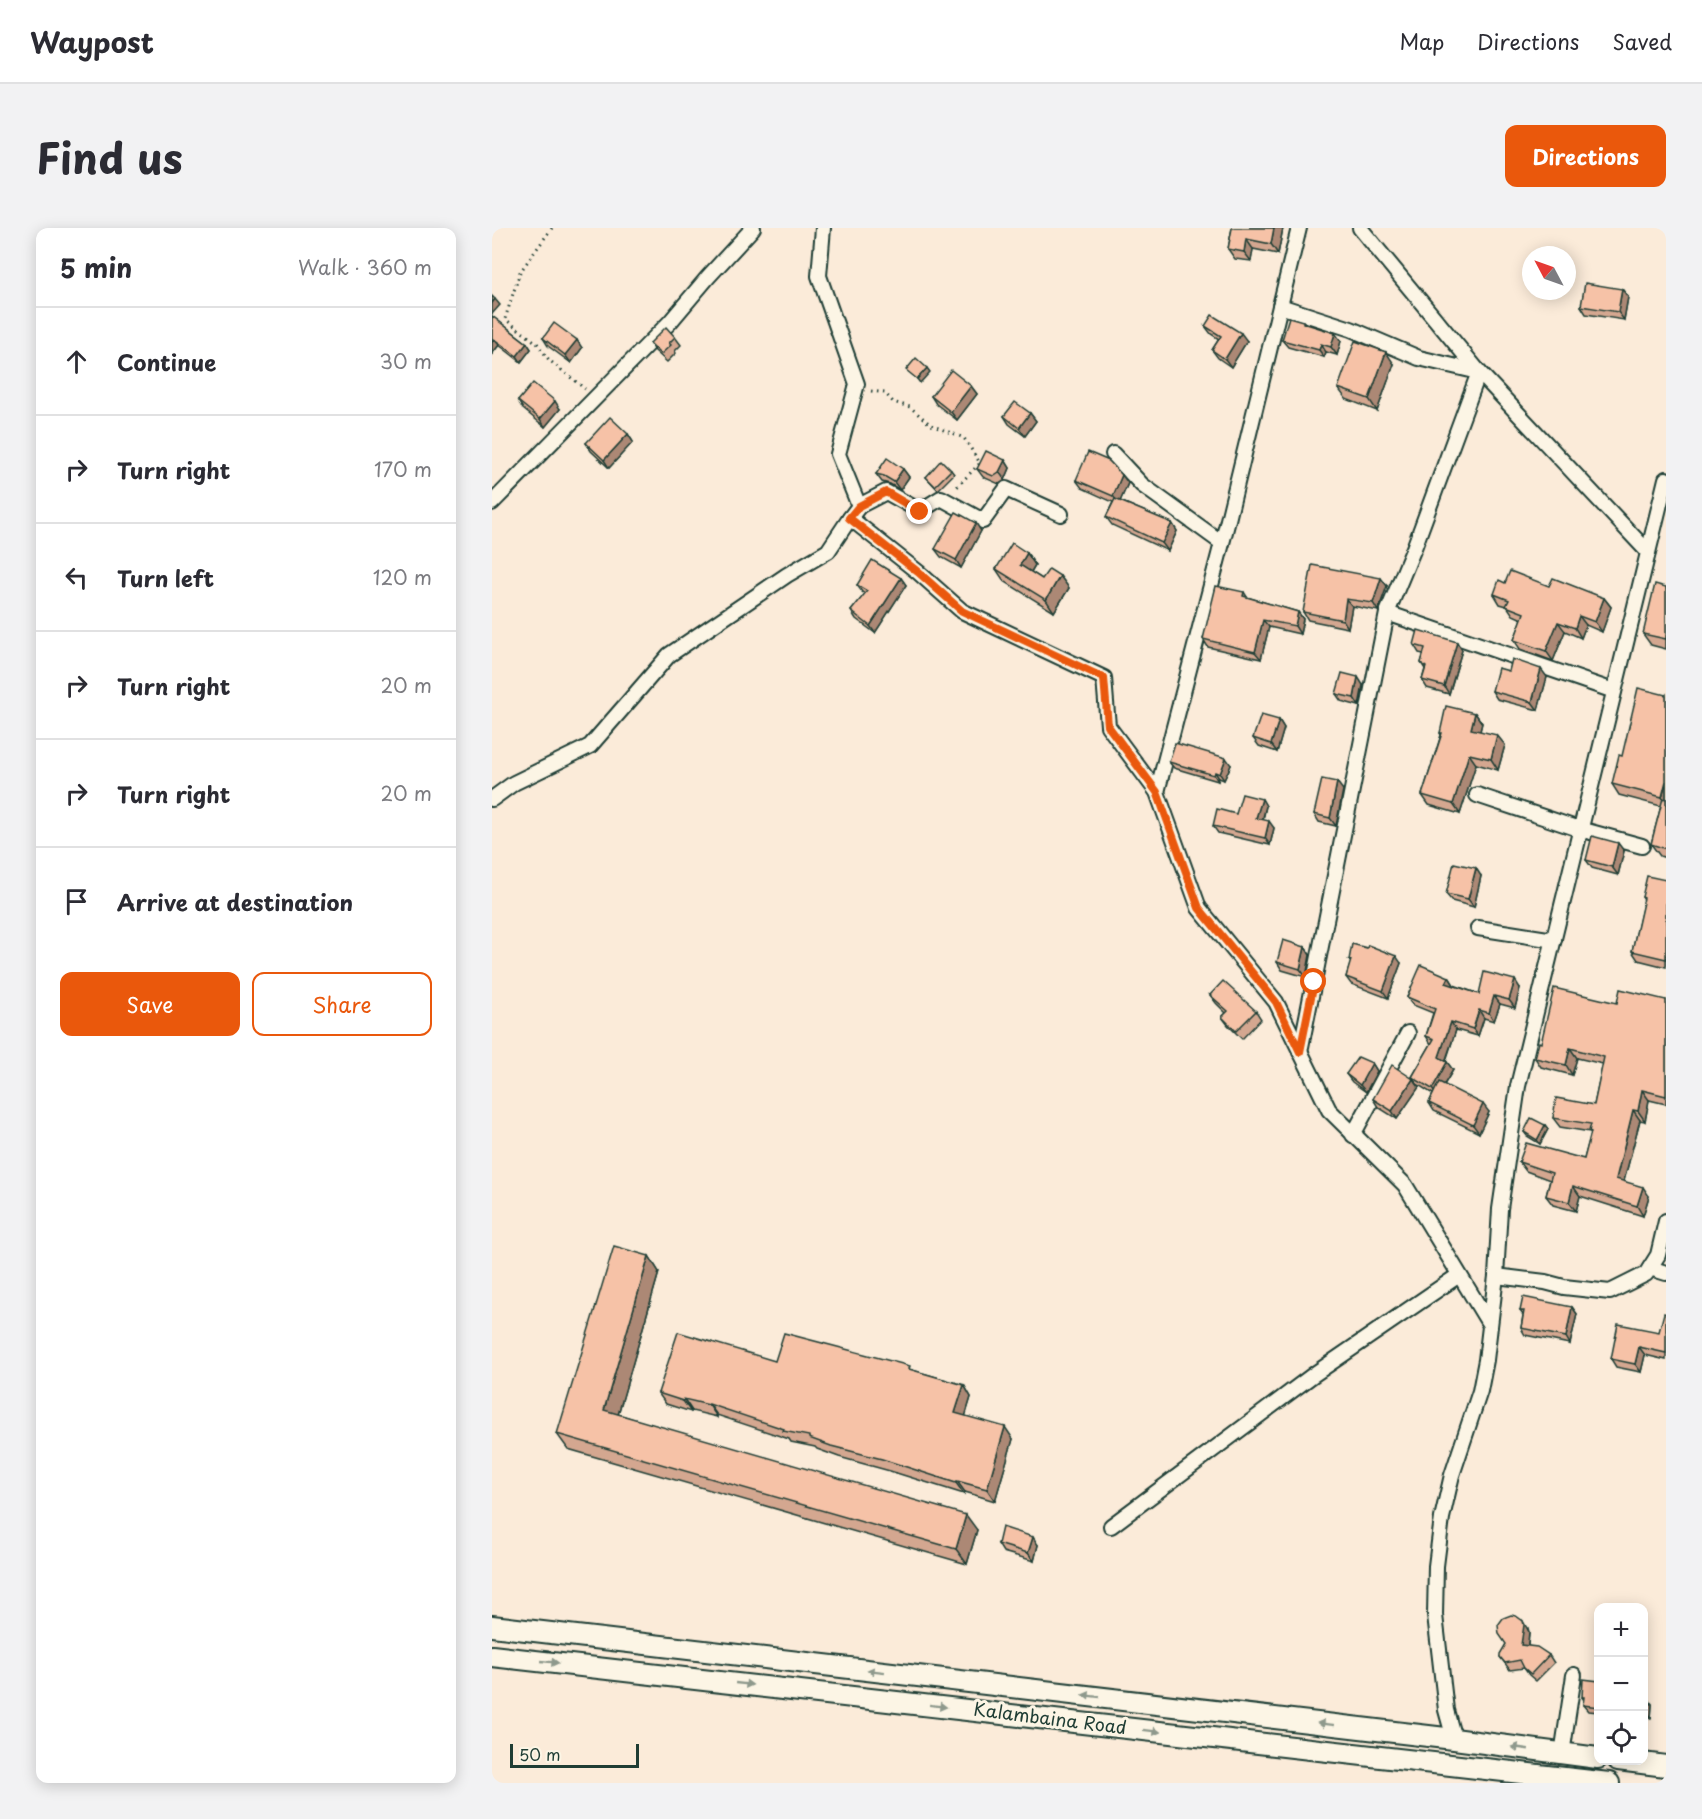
<!DOCTYPE html>
<html lang="en">
<head>
<meta charset="utf-8">
<style>
  body { margin:0; font-family:"Playpen Sans",sans-serif; background:#f2f2f3; color:#2b2b33 }
  .controls { position:absolute; right:18px; bottom:18px; display:grid; overflow:hidden; border-radius:12px; box-shadow:0 3px 15px #0003 }
  .controls button { width:54px; height:54px; display:grid; place-items:center; padding:0; border:0; border-bottom:2px solid #e1e1e2; background:#fff; color:#2b2b33; font:30px sans-serif }
  .compass { position:absolute; left:1030px; top:18px; width:54px; height:54px; border-radius:50%; background:#fff; box-shadow:0 3px 15px #0003; rotate:311deg }
  .scale { position:absolute; left:18px; bottom:15px; width:129px; box-sizing:border-box; padding-left:6px; border:3px solid #1f3d34; border-top:0; font-size:16px; line-height:21px; white-space:nowrap; color:#1f3d34; -webkit-text-stroke:4px #fcf5e5; paint-order:stroke }
  .stop { position:absolute; width:18px; height:18px; margin:-14px; border:4px solid #ea580c; border-radius:50%; background:#fff }
  .stop.end { background:#ea580c; border-color:#fff; box-shadow:0 2px 6px #0008 }
  .list { margin:0; padding:0; list-style:none }
  h2 { display:flex; justify-content:space-between; align-items:center; height:78px; margin:0; padding:0 24px; font-size:26px }
  h2 small { font-size:20px; font-weight:400; color:#7c7c81 }
  .list li { display:grid; grid-template-columns:39px 1fr auto; gap:18px; align-items:center; box-sizing:border-box; height:108px; padding:0 24px; border-top:2px solid #e1e1e2 }
  .list b { display:block; font-size:22px; white-space:nowrap }
  .list em { font-size:20px; font-style:normal; color:#7c7c81 }
  .actions { display:flex; gap:12px; padding:18px 24px }
  .actions a { flex:1; padding:14px 0; border:2px solid #ea580c; border-radius:12px; text-align:center; font-size:21px; color:#ea580c }
  .actions .main { background:#ea580c; color:#fff }
  .icon { flex:none; width:33px; height:33px; fill:none; stroke:currentColor; stroke-width:2; stroke-linecap:round; stroke-linejoin:round }
  .map { position:relative; flex:none; width:1174px; height:1555px; overflow:hidden; border-radius:12px }
  header { display:flex; align-items:center; gap:36px; box-sizing:border-box; height:84px; padding:0 30px; background:#fff; border-bottom:2px solid #e1e1e2 }
  header strong { font-size:28px }
  nav { display:flex; gap:33px; margin-inline-start:auto; font-size:21px }
  .intro { display:flex; align-items:center; justify-content:space-between; box-sizing:border-box; height:144px; padding:0 36px }
  h1 { margin:0; font-size:42px }
  .button { padding:15px 27px; border-radius:12px; background:#ea580c; color:#fff; font-size:21px; font-weight:700 }
  main { display:flex; gap:36px; padding:0 36px }
  aside { flex:1; background:#fff; border-radius:12px; box-shadow:0 3px 15px #0003 }
  .map>svg:first-child { display:block }
  .lines { fill:none; stroke-linecap:round; stroke-linejoin:round }
  .street-casing { stroke:#1f3d34; stroke-width:18 }
  .secondary-casing { stroke:#1f3d34; stroke-width:24 }
  .path { stroke:#1f3d34; stroke-width:3; stroke-dasharray:1.5 4.5; stroke-linecap:butt }
  .street { stroke:#fcf5e5; stroke-width:14 }
  .secondary { stroke:#fcf5e5; stroke-width:20 }
  .wall { fill:#d4a790; stroke:#1f3d34; stroke-width:1.5 }
  .shaded-wall { fill:#ac8875; stroke:#1f3d34; stroke-width:1.5 }
  .building { fill:#f6c2a7; stroke:#1f3d34; stroke-width:1.5 }
  .oneway { fill:#8e998c }
  .route { stroke:#ea580c; stroke-width:8 }
  .labels { text-anchor:middle; stroke-width:6; stroke-linejoin:round; paint-order:stroke }
  .street-label { font-size:18px; fill:#1f3d34; stroke:#fcf5e5 }
</style>
</head>
<body>
<header>
<strong>Waypost</strong>
<nav><a>Map</a><a>Directions</a><a>Saved</a></nav>
</header>
<div class="intro"><h1>Find us</h1><a class="button">Directions</a></div>
<main>
<aside>
<h2>5 min<small>Walk · 360 m</small></h2>
<ul class="list">
<li><svg class="icon" aria-label="ahead" viewBox="0 0 24 24"><path d="M12 20V5M6 11l6-6 6 6"/></svg><div><b>Continue</b></div><em>30 m</em></li>
<li><svg class="icon" aria-label="right" viewBox="0 0 24 24"><path d="M7 20v-9h11M14 6l5 5-5 5"/></svg><div><b>Turn right</b></div><em>170 m</em></li>
<li><svg class="icon" aria-label="left" viewBox="0 0 24 24"><path d="M17 20v-9H6M10 6l-5 5 5 5"/></svg><div><b>Turn left</b></div><em>120 m</em></li>
<li><svg class="icon" aria-label="right" viewBox="0 0 24 24"><path d="M7 20v-9h11M14 6l5 5-5 5"/></svg><div><b>Turn right</b></div><em>20 m</em></li>
<li><svg class="icon" aria-label="right" viewBox="0 0 24 24"><path d="M7 20v-9h11M14 6l5 5-5 5"/></svg><div><b>Turn right</b></div><em>20 m</em></li>
<li><svg class="icon" aria-label="arrive" viewBox="0 0 24 24"><path d="M6 21V4h12l-3 4 3 4H6"/></svg><div><b>Arrive at destination</b></div></li>
</ul>
<div class="actions"><a class="main">Save</a><a>Share</a></div>
</aside>
<div class="map">
<svg width="1174" height="1555" viewBox="0 0 1174 1555">
  <rect width="100%" height="100%" fill="#fbebd9"/>
  <filter id="ink" filterUnits="userSpaceOnUse"><feTurbulence type="fractalNoise" baseFrequency=".0167" numOctaves="2"/><feDisplacementMap in="SourceGraphic" scale="12" xChannelSelector="R" yChannelSelector="G"/><feConvolveMatrix kernelMatrix="1 2 1 2 8 2 1 2 1" color-interpolation-filters="sRGB"/></filter>
  <g filter="url(#ink)">
    <g class="lines">
      <defs>
        <g id="street">
          <path d="M331,0L327,48L365,156L346,226L367,278L358,290"/>
          <path d="M868,0L987,144L1156,324"/>
          <path d="M788,78L859,101L927,130L987,144L922,320L895,385"/>
          <path d="M621,226L650,257L730,315"/>
          <path d="M0,275L178,94L216,49L261,0"/>
          <path d="M367,278L394,264L428,283L449,270L491,293L514,261L569,286"/>
          <path d="M665,564L735,296L807,0"/>
          <path d="M985,567L1084,600L1150,618"/>
          <path d="M0,571L22,555L98,518L177,427L295,347L336,323L358,290L426,344L470,383L612,450L616,498L665,564L707,680L784,774L837,882L913,957L998,1097"/>
          <path d="M986,700L1062,712"/>
          <path d="M808,824L895,385L1122,463"/>
          <path d="M861,907L916,805"/>
          <path d="M1158,1040L1174,1045"/>
          <path d="M1004,1048L1053,1054L1072,1059L1118,1064L1154,1046L1166,1027L1174,993"/>
          <path d="M619,1298L821,1147L967,1047"/>
          <path d="M962,1511L954,1482L943,1387L944,1338L950,1290L960,1247L988,1163L994,1132L1004,1048L1008,981L1026,858L1174,251"/>
          <path d="M1070,1526L1082,1447"/>
        </g>
        <g id="secondary">
          <path d="M0,1398L962,1511L1106,1530"/>
          <path d="M0,1428L1117,1555"/>
          <path d="M1126,1532L1174,1538"/>
        </g>
      </defs>
      <use href="#street" class="street-casing"/>
      <use href="#secondary" class="secondary-casing"/>
      <g class="path">
        <path d="M60,0L28,44L13,91L45,115L57,132L93,161"/>
        <path d="M379,163L393,165L401,174L418,179L439,197L472,210L488,235L463,261"/>
      </g>
      <use href="#street" class="street"/>
      <use href="#secondary" class="secondary"/>
    </g>
    <g class="wall">
      <path d="M740,0H791L786,26L761,21L759,33L743,31L736,21Z"/>
      <path d="M1130,61L1136,69L1132,92L1094,86L1089,78Z"/>
      <path d="M0,88L35,115L39,121L29,134L7,117L0,126Z"/>
      <path d="M811,93L814,96L849,113L845,127L834,124L832,129L796,119L790,112Z"/>
      <path d="M713,98L755,113L739,139L726,130L720,122L727,111L719,106Z"/>
      <path d="M183,109L189,117L183,123L184,125L175,134L163,123L158,115Z"/>
      <path d="M51,110L90,120L79,135L56,118Z"/>
      <path d="M902,136L885,183L854,171L846,160Z"/>
      <path d="M479,158L485,166L465,192L444,176L439,168Z"/>
      <path d="M26,173L68,181L53,199L31,181Z"/>
      <path d="M538,185L544,193L533,208L517,196L512,188Z"/>
      <path d="M136,206L141,214L117,240L99,223L94,215Z"/>
      <path d="M513,232L518,240L513,252L507,256L491,249L485,241Z"/>
      <path d="M411,241L417,249L408,262L398,256L390,254L384,246Z"/>
      <path d="M459,242L462,246L446,262L434,249Z"/>
      <path d="M630,247L636,255L628,273L680,295L685,303L676,323L620,297L614,289L621,274L590,260L584,252Z"/>
      <path d="M489,303L469,340L449,329L443,321Z"/>
      <path d="M535,325L543,337L539,344L550,351L568,348L577,360L562,384L512,353L504,341Z"/>
      <path d="M409,350L414,357L383,405L364,391L359,383L373,366L370,364L365,357Z"/>
      <path d="M1013,355L1057,358L1112,370L1119,379L1110,404L1094,397L1089,410L1073,403L1061,433L1028,421L1022,412L1030,391L1021,387L1015,378L1008,376L1002,366Z"/>
      <path d="M895,358L886,383L860,378L856,400L816,392L811,384Z"/>
      <path d="M1174,359V421L1159,417L1151,406Z"/>
      <path d="M752,364L755,369L806,384L811,391L808,406L777,399L769,431L716,419L711,411Z"/>
      <path d="M922,417L970,422L957,466L935,460L930,452L933,441L929,435L932,426L927,425Z"/>
      <path d="M1017,443L1055,449L1046,482L1005,471L1000,463Z"/>
      <path d="M871,457L867,478L849,473L844,466Z"/>
      <path d="M1174,467V630L1168,628L1159,616L1169,578L1127,567L1120,556Z"/>
      <path d="M983,485L990,495L988,503L1013,517L1006,542L984,536L968,586L937,577L930,567L949,507L948,505Z"/>
      <path d="M787,492L792,500L785,524L767,518L761,510Z"/>
      <path d="M677,534L739,537L732,552L727,550L726,553L682,540Z"/>
      <path d="M851,562L844,598L827,594L822,586Z"/>
      <path d="M770,571L774,578L771,592L782,600L778,617L726,605L721,598Z"/>
      <path d="M1132,623L1126,647L1100,640L1094,632Z"/>
      <path d="M989,648L982,679L960,673L954,666Z"/>
      <path d="M1174,652V739L1146,732L1140,723L1152,672L1150,669Z"/>
      <path d="M813,719L818,727L814,749L790,742L785,734Z"/>
      <path d="M857,732L909,735L896,770L859,756L854,749L859,734Z"/>
      <path d="M957,749L962,757L987,766L1028,760L1023,780L1008,776L1002,793L992,790L986,808L964,802L954,833L961,842L952,857L997,884L987,905L942,883L937,875L941,866L925,856L920,849L939,816L934,808L941,785L921,777L915,769Z"/>
      <path d="M718,767L764,783L769,791L750,811L736,797L730,789L734,785L724,775Z"/>
      <path d="M1174,772V876L1157,872L1153,893L1148,892L1132,953L1157,968L1151,988L1088,968L1084,983L1061,977L1054,968L1058,952L1034,943L1027,934L1092,931L1099,906L1098,904L1068,899L1061,890L1102,877L1111,836L1085,830L1080,847L1049,839L1043,830L1049,815L1125,775Z"/>
      <path d="M880,835L885,843L874,864L860,854L854,846Z"/>
      <path d="M921,851L927,859L905,891L886,879L881,871Z"/>
      <path d="M1053,897L1056,901L1048,916L1035,908L1032,904Z"/>
      <path d="M157,1028L167,1044L126,1186L485,1302L475,1336L76,1221L65,1206Z"/>
      <path d="M1080,1079L1085,1086L1078,1116L1033,1107L1029,1100L1031,1087L1028,1083Z"/>
      <path d="M1174,1086V1132L1153,1127L1149,1144L1124,1139L1119,1131L1167,1104Z"/>
      <path d="M283,1133L420,1142L472,1157L479,1169L473,1188L521,1211L503,1273L473,1264L472,1266L398,1243L347,1229L325,1221L323,1219L299,1214L297,1211L225,1187V1189L200,1183L199,1184L174,1176L166,1165Z"/>
      <path d="M506,1316L546,1317L542,1333L511,1324Z"/>
      <path d="M1036,1400L1037,1404L1036,1418L1057,1427L1062,1435L1044,1453L1037,1447L1032,1440L1018,1442L1008,1429L1014,1416Z"/>
      <path d="M1107,1453V1484L1096,1483L1091,1477L1092,1472L1090,1469Z"/>
      <path d="M1152,1469L1160,1476L1159,1490H1152Z"/>
    </g>
    <g class="shaded-wall">
      <path d="M782,0H791L786,26L779,16Z"/>
      <path d="M754,11L761,21L759,33L752,24Z"/>
      <path d="M1130,61L1136,69L1132,92L1126,84Z"/>
      <path d="M3,71L8,77L0,86V75Z"/>
      <path d="M749,105L755,113L739,139L733,131Z"/>
      <path d="M843,105L849,113L845,127L839,119Z"/>
      <path d="M2,111L7,117L0,126V114Z"/>
      <path d="M85,112L90,120L79,135L73,127Z"/>
      <path d="M35,115L39,121L29,134L25,128Z"/>
      <path d="M829,116L834,124L832,129L827,122Z"/>
      <path d="M894,124L902,136L885,183L877,171Z"/>
      <path d="M435,140L438,144L428,155L425,151Z"/>
      <path d="M479,158L485,166L465,192L459,184Z"/>
      <path d="M63,173L68,181L53,199L48,191Z"/>
      <path d="M538,185L544,193L533,208L527,200Z"/>
      <path d="M136,206L141,214L117,240L112,232Z"/>
      <path d="M513,232L518,240L513,252L507,244Z"/>
      <path d="M411,241L417,249L408,262L402,254Z"/>
      <path d="M630,247L636,255L627,276L621,268Z"/>
      <path d="M484,295L489,303L469,340L464,332Z"/>
      <path d="M680,295L685,303L676,323L670,315Z"/>
      <path d="M535,325L543,337L536,349L528,337Z"/>
      <path d="M568,348L577,360L562,384L554,372Z"/>
      <path d="M409,350L414,357L383,405L378,398Z"/>
      <path d="M889,350L895,358L886,383L881,375Z"/>
      <path d="M1112,370L1119,379L1110,404L1103,394Z"/>
      <path d="M854,371L860,378L856,400L851,392Z"/>
      <path d="M806,384L811,391L808,406L803,398Z"/>
      <path d="M1087,388L1094,397L1089,410L1083,400Z"/>
      <path d="M771,392L777,399L769,431L763,424Z"/>
      <path d="M1066,394L1073,403L1061,433L1054,423Z"/>
      <path d="M965,414L970,422L957,466L952,458Z"/>
      <path d="M1049,441L1055,449L1046,482L1040,474Z"/>
      <path d="M866,449L871,457L867,478L862,470Z"/>
      <path d="M983,485L990,495L986,511L979,501Z"/>
      <path d="M787,492L792,500L785,524L779,516Z"/>
      <path d="M1005,507L1013,517L1006,542L999,531Z"/>
      <path d="M977,526L984,536L968,586L961,576Z"/>
      <path d="M734,530L739,537L732,552L728,546Z"/>
      <path d="M723,544L727,550L726,553L722,547Z"/>
      <path d="M1174,553V575L1170,569Z"/>
      <path d="M845,554L851,562L844,598L838,590Z"/>
      <path d="M770,571L774,578L769,597L764,590Z"/>
      <path d="M777,593L782,600L778,617L773,610Z"/>
      <path d="M1126,615L1132,623L1126,647L1120,639Z"/>
      <path d="M984,640L989,648L982,679L976,671Z"/>
      <path d="M813,719L818,727L814,749L808,741Z"/>
      <path d="M904,728L909,735L896,770L891,763Z"/>
      <path d="M957,749L962,757L960,763L954,755Z"/>
      <path d="M1023,752L1028,760L1023,780L1017,772Z"/>
      <path d="M1002,768L1008,776L1002,793L997,785Z"/>
      <path d="M987,782L992,790L986,808L981,801Z"/>
      <path d="M959,794L964,802L952,837L947,829Z"/>
      <path d="M1078,820L1085,830L1080,847L1074,837Z"/>
      <path d="M955,834L961,842L945,868L940,861Z"/>
      <path d="M880,835L885,843L874,864L868,857Z"/>
      <path d="M921,851L927,859L905,891L900,883Z"/>
      <path d="M1150,862L1157,872L1153,893L1146,883Z"/>
      <path d="M991,876L997,884L987,905L981,897Z"/>
      <path d="M1141,882L1148,892L1130,960L1124,951Z"/>
      <path d="M1053,897L1056,901L1048,916L1045,912Z"/>
      <path d="M1081,958L1088,968L1084,983L1077,974Z"/>
      <path d="M1151,959L1157,968L1151,988L1145,978Z"/>
      <path d="M157,1028L167,1044L123,1197L112,1182Z"/>
      <path d="M1080,1079L1085,1086L1078,1116L1074,1109Z"/>
      <path d="M1147,1119L1153,1127L1149,1144L1143,1136Z"/>
      <path d="M472,1157L479,1169L471,1196L463,1185Z"/>
      <path d="M192,1171L200,1183L199,1184L191,1173Z"/>
      <path d="M217,1176L225,1187V1189L217,1177Z"/>
      <path d="M513,1199L521,1211L503,1273L495,1261Z"/>
      <path d="M465,1253L473,1264L472,1266L464,1255Z"/>
      <path d="M474,1287L485,1302L475,1336L464,1321Z"/>
      <path d="M541,1309L546,1317L542,1333L536,1325Z"/>
      <path d="M1031,1393L1037,1404L1035,1425L1029,1417Z"/>
      <path d="M1155,1469L1160,1476L1159,1490L1155,1484Z"/>
    </g>
    <g class="building">
      <path d="M740,0H782L779,16L754,11L752,24L736,21Z"/>
      <path d="M1093,55L1130,61L1126,84L1089,78Z"/>
      <path d="M0,68L3,71L0,75Z"/>
      <path d="M720,87L749,105L733,131L720,122L729,108L713,98Z"/>
      <path d="M0,88L35,115L25,128L2,111L0,114Z"/>
      <path d="M797,89L811,93V95L843,105L839,119L829,116L827,122L790,112Z"/>
      <path d="M62,95L85,112L73,127L51,110Z"/>
      <path d="M174,99L183,109L177,115L179,117L169,126L158,115Z"/>
      <path d="M863,113L894,124L877,171L846,160Z"/>
      <path d="M424,130L435,140L425,151L414,142Z"/>
      <path d="M459,142L479,158L459,184L439,168Z"/>
      <path d="M41,155L63,173L48,191L26,173Z"/>
      <path d="M523,174L538,185L527,200L512,188Z"/>
      <path d="M118,189L136,206L112,232L94,215Z"/>
      <path d="M494,223L513,232L507,244L501,248L485,241Z"/>
      <path d="M596,224L617,233L630,247L621,268L584,252Z"/>
      <path d="M395,230L411,241L402,254L392,248L384,246Z"/>
      <path d="M449,232L459,242L443,258L434,249Z"/>
      <path d="M623,271L680,295L670,315L614,289Z"/>
      <path d="M464,284L484,295L464,332L443,321Z"/>
      <path d="M520,315L535,325L528,337L550,351L557,341L568,348L554,372L504,341Z"/>
      <path d="M380,332L409,350L378,398L359,383L375,363L365,357Z"/>
      <path d="M820,337L889,350L881,375L854,371L851,392L811,384Z"/>
      <path d="M1018,343L1057,358L1061,350L1112,370L1103,394L1087,388L1083,400L1066,394L1054,423L1022,412L1032,385L1014,378L1017,372L1002,366L1007,352L1013,355Z"/>
      <path d="M1163,356L1174,359V411L1151,406Z"/>
      <path d="M724,358L752,364L751,368L806,384L803,398L771,392L763,424L711,411Z"/>
      <path d="M926,402L965,414L952,458L930,452L934,439L929,435L933,420L922,417Z"/>
      <path d="M1020,431L1049,441L1040,474L1000,463L1006,440L1017,443Z"/>
      <path d="M850,445L866,449L862,470L844,466Z"/>
      <path d="M1146,460L1174,467V553L1170,569L1120,556L1127,527L1130,528Z"/>
      <path d="M954,478L983,485L979,501L1005,507L999,531L977,526L961,576L930,567L950,505H948Z"/>
      <path d="M769,487L787,492L779,516L761,510Z"/>
      <path d="M683,515L734,530L728,546L723,544L722,547L677,534Z"/>
      <path d="M830,551L845,554L838,590L822,586Z"/>
      <path d="M750,566L770,571L764,590L777,593L773,610L721,598L725,581L744,586Z"/>
      <path d="M1171,570L1174,571V621L1159,616Z"/>
      <path d="M1100,608L1126,615L1120,639L1094,632Z"/>
      <path d="M962,635L984,640L976,671L954,666Z"/>
      <path d="M1155,648L1174,652V731L1140,723L1152,670L1150,669Z"/>
      <path d="M791,712L813,719L808,741L785,734Z"/>
      <path d="M860,716L875,720L876,717L904,728L891,763L854,749L859,732H857Z"/>
      <path d="M929,737L957,749L954,755L987,766L992,744L1023,752L1017,772L1002,768L997,785L987,782L981,801L959,794L947,829L955,834L940,861L920,849L942,811L934,808L943,781L915,769Z"/>
      <path d="M731,753L764,783L744,803L730,789L736,783L718,767Z"/>
      <path d="M1062,760L1125,775L1128,761L1174,772V868L1150,862L1146,883L1141,882L1124,951L1151,959L1145,978L1081,958L1077,974L1054,968L1060,945L1027,934L1034,915L1092,931L1099,904L1097,903L1099,896L1061,890L1064,870L1102,877L1112,829L1078,820L1074,837L1043,830L1047,814L1049,815Z"/>
      <path d="M866,829L880,835L868,857L854,846Z"/>
      <path d="M900,837L921,851L900,883L881,871Z"/>
      <path d="M947,854L991,876L981,897L937,875Z"/>
      <path d="M1039,890L1053,897L1045,912L1032,904Z"/>
      <path d="M122,1018L157,1028L112,1182L474,1287L464,1321L65,1206Z"/>
      <path d="M1031,1069L1080,1079L1074,1109L1029,1100L1032,1083H1028Z"/>
      <path d="M1172,1085L1174,1086V1125L1147,1119L1143,1136L1119,1131L1126,1096L1167,1104Z"/>
      <path d="M186,1104L283,1133L292,1105L418,1138L417,1141L472,1157L463,1185L513,1199L495,1261L465,1253L464,1255L390,1231L339,1218L317,1210V1208L291,1203L292,1201L217,1176V1177L192,1171L191,1173L166,1165Z"/>
      <path d="M510,1299L541,1309L536,1325L506,1316Z"/>
      <path d="M1019,1387L1024,1388L1031,1393L1032,1397L1029,1417L1045,1419L1057,1427L1039,1446L1032,1440L1028,1432L1013,1435L1008,1429V1426L1014,1416L1007,1406L1006,1397L1011,1390Z"/>
      <path d="M1091,1451L1107,1453V1479L1091,1477L1092,1469H1090Z"/>
      <rect x="1152" y="1469" width="3" height="15"/>
    </g>
    <defs><path id="oneway-solid" d="M-6-.8H1V-3.2L6.5 0L1 3.2V.8H-6Z" transform="scale(1.5)"/></defs>
    <g class="oneway">
      <use href="#oneway-solid" transform="translate(58 1434) rotate(6)"/>
      <use href="#oneway-solid" transform="translate(384 1443) rotate(-173)"/>
      <use href="#oneway-solid" transform="translate(252 1456) rotate(6)"/>
      <use href="#oneway-solid" transform="translate(599 1468) rotate(-173)"/>
      <use href="#oneway-solid" transform="translate(446 1478) rotate(7)"/>
      <use href="#oneway-solid" transform="translate(834 1496) rotate(-173)"/>
      <use href="#oneway-solid" transform="translate(660 1503) rotate(7)"/>
      <use href="#oneway-solid" transform="translate(1028 1520) rotate(-172)"/>
    </g>
  </g>
  <g class="lines" filter="url(#ink)">
    <path class="route" d="M428,284L394,264L367,278L357,290L426,344L470,383L612,450L616,498L665,564L707,680L784,774L808,824L822,754"/>
  </g>
  <g class="labels">
    <g class="street-label">
      <text transform="translate(558 1491) rotate(7)" y="6">Kalambaina Road</text>
    </g>
  </g>
</svg>
<div class="controls">
<button>+</button>
<button>−</button>
<button><svg class="icon" aria-label="locate" viewBox="0 0 24 24"><circle cx="12" cy="12" r="6"/><path d="M12 2v4M12 18v4M2 12h4M18 12h4"/></svg></button>
</div>
<svg class="compass" viewBox="-18 -18 36 36"><path d="M0-13l5 13h-10z" fill="#e53935"/><path d="M0 13l5-13h-10z" fill="#7c7c81"/></svg>
<div class="scale">50 m</div>
<div class="stop" style="left:822px;top:754px"></div>
<div class="stop end" style="left:428px;top:284px"></div>
</div>
</main>
</body>
</html>
